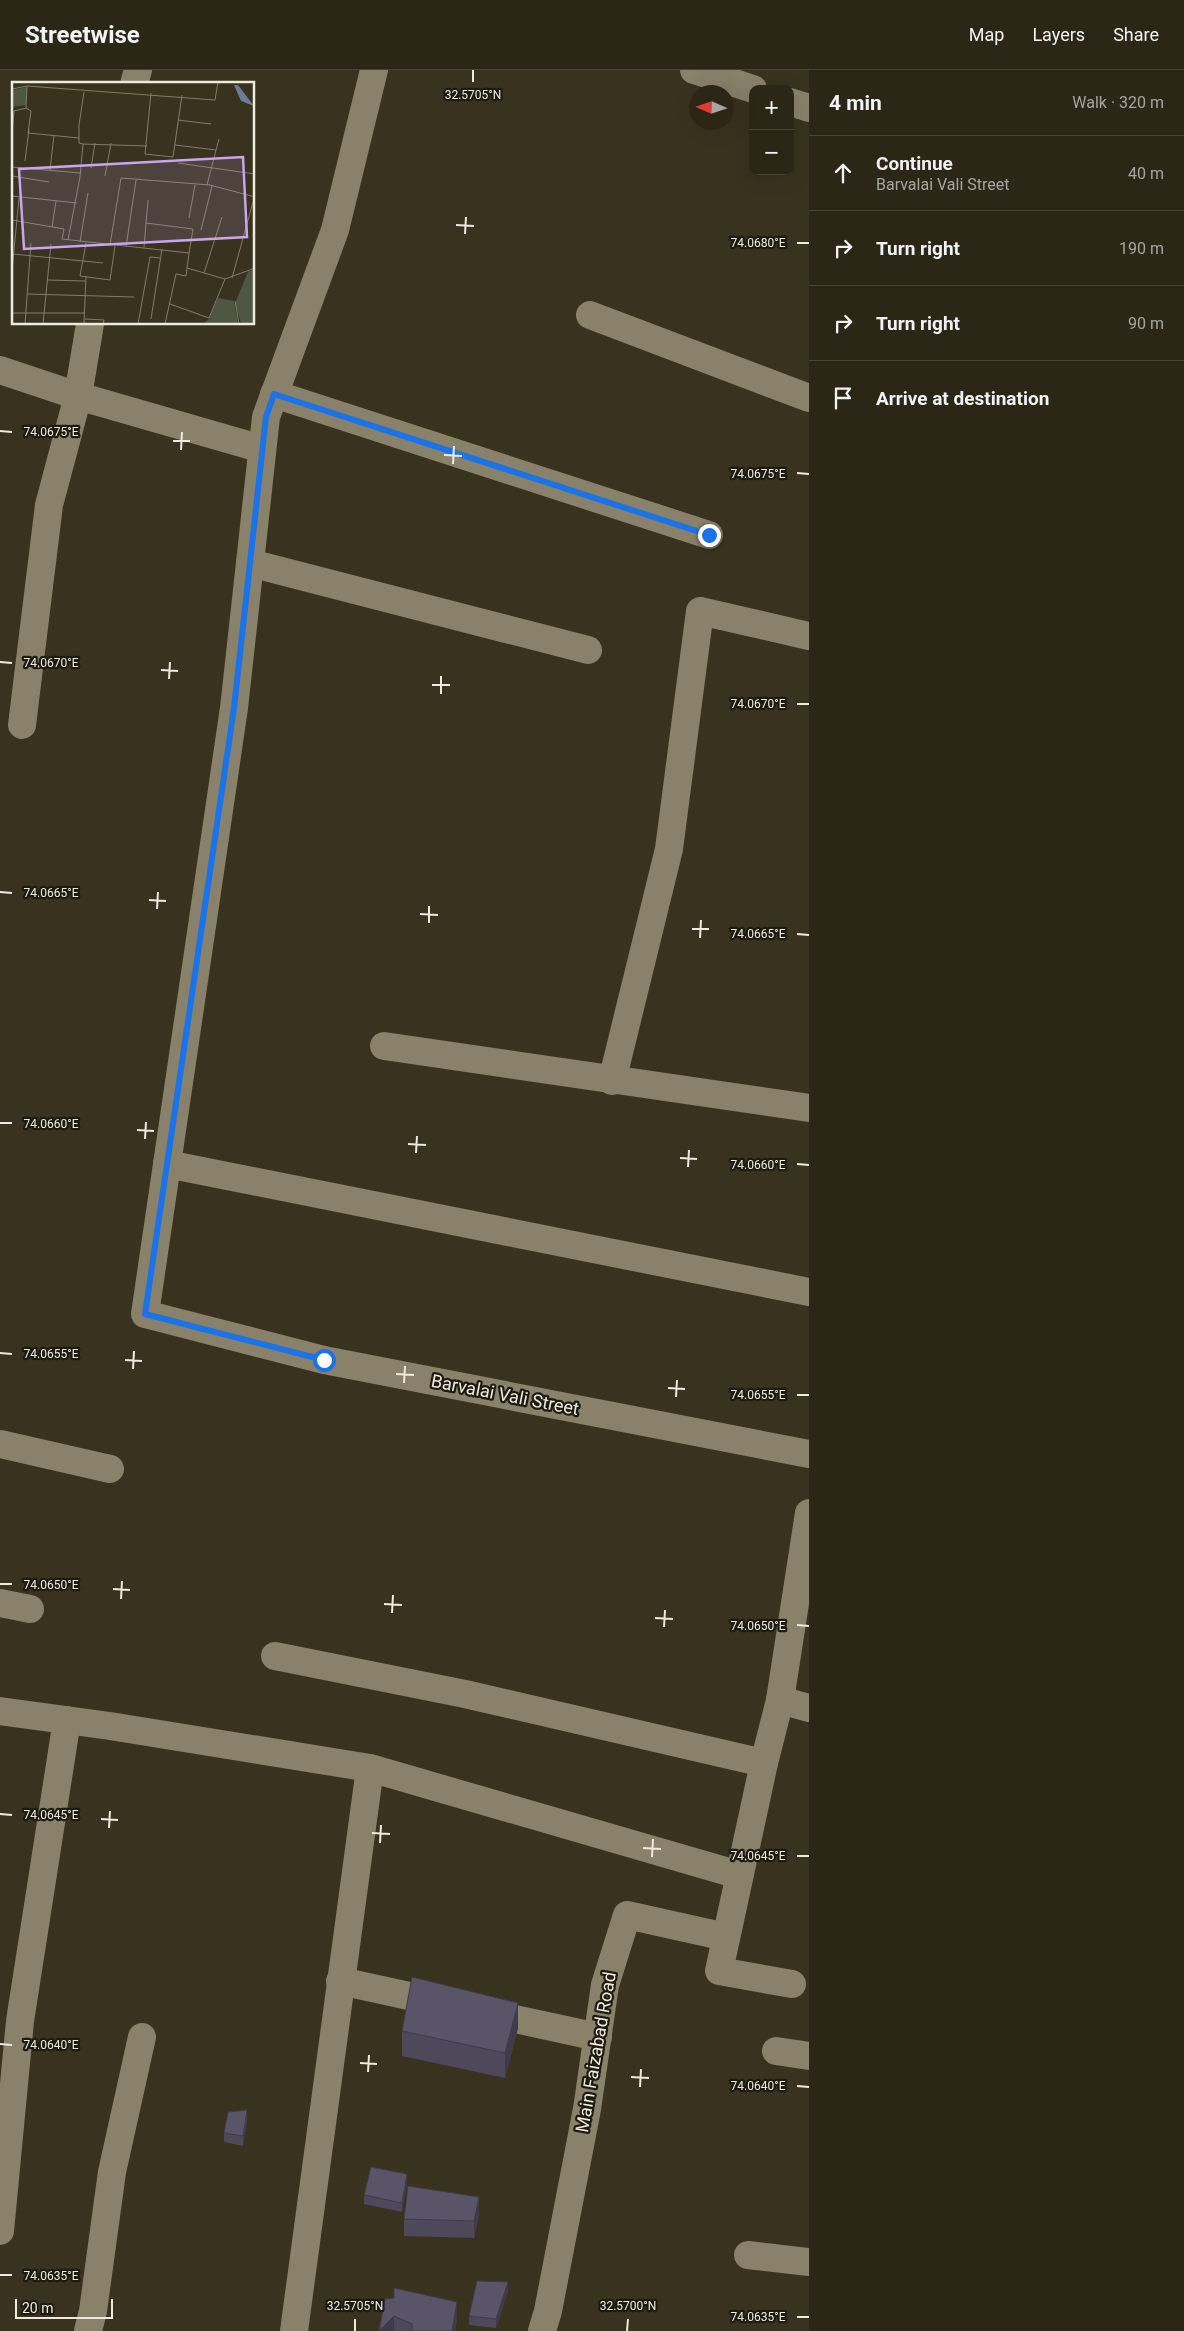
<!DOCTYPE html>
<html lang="en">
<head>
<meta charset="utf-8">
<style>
  body { margin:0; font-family:Roboto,sans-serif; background:#373223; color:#f1f3f6 }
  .controls { position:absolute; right:15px; top:15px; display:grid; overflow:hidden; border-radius:10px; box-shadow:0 5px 20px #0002 }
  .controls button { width:45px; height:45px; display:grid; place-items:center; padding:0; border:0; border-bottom:1px solid #474335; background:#2b2616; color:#f1f3f6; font:25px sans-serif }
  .compass { position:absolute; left:689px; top:15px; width:45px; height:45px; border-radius:50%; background:#2b2616; box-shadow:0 5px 20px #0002; rotate:273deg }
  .scale { position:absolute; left:15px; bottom:12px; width:98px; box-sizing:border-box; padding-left:5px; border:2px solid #efeade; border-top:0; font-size:14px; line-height:18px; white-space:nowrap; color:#efeade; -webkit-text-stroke:4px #1d1a11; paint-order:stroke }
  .stop { position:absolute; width:15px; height:15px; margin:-11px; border:4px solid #1a73e8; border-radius:50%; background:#fff }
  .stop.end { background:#1a73e8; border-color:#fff; box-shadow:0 1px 5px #0008 }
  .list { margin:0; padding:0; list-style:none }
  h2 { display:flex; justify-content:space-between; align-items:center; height:65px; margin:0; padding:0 20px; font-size:21px }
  h2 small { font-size:16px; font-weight:400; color:#a6a5a1 }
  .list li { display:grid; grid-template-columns:32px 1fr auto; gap:15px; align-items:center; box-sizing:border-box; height:75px; padding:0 20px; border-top:1px solid #474335 }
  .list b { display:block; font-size:19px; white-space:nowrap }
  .list p { margin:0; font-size:16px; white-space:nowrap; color:#a6a5a1 }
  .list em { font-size:16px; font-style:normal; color:#a6a5a1 }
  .icon { flex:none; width:28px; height:28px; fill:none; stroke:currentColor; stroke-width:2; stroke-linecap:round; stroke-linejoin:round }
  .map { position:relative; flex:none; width:809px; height:2261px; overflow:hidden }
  header { display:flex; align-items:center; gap:30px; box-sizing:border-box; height:70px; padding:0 25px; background:#2b2616; border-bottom:1px solid #474335 }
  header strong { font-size:24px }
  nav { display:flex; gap:28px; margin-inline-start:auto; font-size:18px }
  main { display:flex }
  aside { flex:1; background:#2b2616 }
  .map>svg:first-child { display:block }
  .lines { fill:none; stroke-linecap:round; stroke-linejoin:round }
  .street { stroke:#89816a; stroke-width:28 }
  .wall { fill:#4d485a }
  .shaded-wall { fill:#3f3b4a }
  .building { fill:#5a5469; stroke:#3f3b4a }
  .route { stroke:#1a73e8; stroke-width:6 }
  .ticks { fill:none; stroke:#efeade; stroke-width:2 }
  .labels { text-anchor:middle; stroke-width:4.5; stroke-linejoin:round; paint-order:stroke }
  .street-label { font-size:18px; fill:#efeade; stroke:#1d1a11 }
  .inset-road { fill:none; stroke:#827c6b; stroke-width:1 }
  .view { fill:#c9a5ee; fill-opacity:0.15; stroke:#c9a5ee; stroke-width:2.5 }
  .inset-edge { fill:none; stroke:#efeade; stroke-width:2.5 }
  .ticks-label { font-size:12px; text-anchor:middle; fill:#efeade; stroke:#1d1a11; stroke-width:4.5; stroke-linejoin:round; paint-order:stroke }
</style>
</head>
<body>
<header>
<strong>Streetwise</strong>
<nav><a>Map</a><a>Layers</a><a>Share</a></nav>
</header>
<main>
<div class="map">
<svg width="809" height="2261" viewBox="0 0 809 2261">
  <rect width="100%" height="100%" fill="#39321e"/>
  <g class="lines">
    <g class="street">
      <path d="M374,0L335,160L266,347L234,638L145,1244L324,1290L809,1384"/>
      <path d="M694,0L753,19"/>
      <path d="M134,14L138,0"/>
      <path d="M790,32L809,38"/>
      <path d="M590,245L809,328"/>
      <path d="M0,300L78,326L262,379"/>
      <path d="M274,324L709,465"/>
      <path d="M250,493L588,580"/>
      <path d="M22,655L49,435L78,326L90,254"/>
      <path d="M384,976L809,1038"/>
      <path d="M612,1011L669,779L700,541L809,566"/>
      <path d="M167,1094L809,1222"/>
      <path d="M0,1374L110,1399"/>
      <path d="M0,1533L30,1539"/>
      <path d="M275,1586L465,1624L764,1693"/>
      <path d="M780,1630L809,1638"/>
      <path d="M0,1641L110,1656L370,1698L739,1805"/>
      <path d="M340,1911L598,1967"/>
      <path d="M792,1914L719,1901L764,1693L780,1630L809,1443"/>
      <path d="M776,1981L809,1986"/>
      <path d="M0,2161L20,1951L67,1650"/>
      <path d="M748,2185L809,2192"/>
      <path d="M88,2261L93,2241L112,2102L142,1967"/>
      <path d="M294,2261L370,1698"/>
      <path d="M542,2261L548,2241L587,2039L605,1915L627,1845L726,1867"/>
    </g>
  </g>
  <g class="wall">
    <path d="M518,1958L505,2008L402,1986V1961Z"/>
    <path d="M247,2049L243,2076L224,2072V2063Z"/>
    <path d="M407,2113L402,2142L364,2134V2125Z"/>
    <path d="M479,2145L474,2168L404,2166V2149Z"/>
    <path d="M508,2221L496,2258L469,2255V2246Z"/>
    <path d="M385,2229L457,2250L455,2261H379Z"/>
  </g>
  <g class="shaded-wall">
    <path d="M518,1933V1958L505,2008V1983Z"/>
    <path d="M247,2040V2049L243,2076V2066Z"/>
    <path d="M407,2104V2113L402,2142V2133Z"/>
    <path d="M479,2127V2145L474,2168V2151Z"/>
    <path d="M508,2212V2221L496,2258V2249Z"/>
    <path d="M457,2232V2250L455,2261H452Z"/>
    <path d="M394,2246V2261H379Z"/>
  </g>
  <g class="building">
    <path d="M412,1907L518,1933L505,1983L402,1961Z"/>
    <path d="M247,2040L243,2066L224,2063L228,2042Z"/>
    <path d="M371,2097L407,2104L402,2133L364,2125Z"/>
    <path d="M408,2116L479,2127L474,2151L404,2149Z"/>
    <path d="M477,2211L508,2212L496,2249L469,2246Z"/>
    <path d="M394,2218L457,2232L452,2261H412V2254L394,2246L379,2261L385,2229L394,2228Z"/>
  </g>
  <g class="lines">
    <path class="route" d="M324,1290L145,1244L234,638L266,347L274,324L709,465"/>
  </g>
  <path class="ticks" d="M473,12V0M456,155L474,156M465,164L466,147M797,173H809M0,361L12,362M173,371H190M181,380L182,362M444,385L462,386M453,394L454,376M797,403L809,404M0,592L12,593M161,600L178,601M169,609L170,592M432,615H450M441,624V606M797,634H809M0,822L12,823M149,830L166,831M157,839L158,822M420,844L438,845M429,853V836M692,859H709M797,864L809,865M700,868L701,850M0,1053H12M137,1060L154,1061M145,1069L146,1052M408,1074L426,1075M416,1083L417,1066M680,1088L697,1089M797,1094L809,1095M688,1097L689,1080M0,1283L12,1284M125,1290L142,1291M133,1299L134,1281M396,1304L414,1305M404,1313L405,1296M668,1318L685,1319M797,1325H809M676,1327L677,1310M0,1514H12M113,1519L130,1520M121,1529L122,1511M384,1534L402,1535M392,1543L393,1525M655,1548L673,1549M797,1555L809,1556M664,1557L665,1540M0,1744L12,1745M101,1749L118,1750M109,1758L110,1741M372,1763L390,1764M380,1773L381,1755M643,1778L661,1779M797,1786H809M652,1787L653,1769M0,1974L12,1975M360,1993L377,1994M368,2002L369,1985M631,2007L649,2008M797,2016L809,2017M640,2017L641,1999M0,2205H12M797,2247H809M355,2261V2249M627,2261L628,2249"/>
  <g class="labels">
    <g class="street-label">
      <text transform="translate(505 1325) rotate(11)" y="6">Barvalai Vali Street</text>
      <text transform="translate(596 1982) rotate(-80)" y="6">Main Faizabad Road</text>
    </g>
  </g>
  <g transform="translate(12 12)">
    <rect width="242" height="242" fill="#39321e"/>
    <path d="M15,5L14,23L0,25V8ZM242,187V241L229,242L223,221L236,190ZM206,216L222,219L226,242H191L197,237Z" fill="#4e5743"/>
    <path d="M222,3H226L242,24L229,19Z" fill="#6a7e99"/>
    <path class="inset-road" d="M15,4L14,26L19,29L16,51L67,56M0,7L15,4L203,18L206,0M139,11L133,72L161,75L170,13M166,38L199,42M0,52L2,29L14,26M71,62L135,64M163,63L204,68L207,57M13,79L17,47M166,81L243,92M0,85L68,91M79,86L83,61M38,88L42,53M0,94L37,100M93,94L99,61M195,103L204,68M0,114L65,121M177,136L183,103M0,138L52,147L50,157M134,141L181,147L177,171M40,145L44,119M189,148L200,104M50,157L177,171L175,186L213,197L243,186M56,158L68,95L71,62L67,61V43L72,10M68,160L76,111M74,161L68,194L98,198L103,164M98,163L109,96L198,103L243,115M114,165L124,98M132,165L136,118M1,172L91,181M0,189L7,116M192,191L210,135M220,196L241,120M35,198L73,199M15,212L122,215M223,219L227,242M158,222L197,236L213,197M0,231H73M73,237L92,238L91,242M139,237L150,167M13,242L19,161M31,242L39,162M72,242L74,194M126,242L138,175L149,176M153,242L164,192L174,194L175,186"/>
    <path class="view" d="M231,75L235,155L12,167L7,87Z"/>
    <rect width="242" height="242" class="inset-edge"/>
  </g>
  <g class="ticks-label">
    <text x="473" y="29">32.5705°N</text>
    <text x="758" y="177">74.0680°E</text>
    <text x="51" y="366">74.0675°E</text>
    <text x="758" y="408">74.0675°E</text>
    <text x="51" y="597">74.0670°E</text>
    <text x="758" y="638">74.0670°E</text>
    <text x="51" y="827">74.0665°E</text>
    <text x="758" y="868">74.0665°E</text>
    <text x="51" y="1058">74.0660°E</text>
    <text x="758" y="1099">74.0660°E</text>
    <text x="51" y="1288">74.0655°E</text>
    <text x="758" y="1329">74.0655°E</text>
    <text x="51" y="1519">74.0650°E</text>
    <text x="758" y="1560">74.0650°E</text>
    <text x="51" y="1749">74.0645°E</text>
    <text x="758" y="1790">74.0645°E</text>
    <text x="51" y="1979">74.0640°E</text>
    <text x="758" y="2020">74.0640°E</text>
    <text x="51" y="2210">74.0635°E</text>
    <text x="355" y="2240">32.5705°N</text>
    <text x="628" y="2240">32.5700°N</text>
    <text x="758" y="2251">74.0635°E</text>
  </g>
</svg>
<div class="controls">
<button>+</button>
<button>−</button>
</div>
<svg class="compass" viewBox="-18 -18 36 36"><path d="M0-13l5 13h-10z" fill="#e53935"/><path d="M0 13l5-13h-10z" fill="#a6a5a1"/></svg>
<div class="scale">20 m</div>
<div class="stop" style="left:324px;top:1290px"></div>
<div class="stop end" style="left:709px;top:465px"></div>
</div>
<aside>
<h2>4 min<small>Walk · 320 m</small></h2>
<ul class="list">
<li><svg class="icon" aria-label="ahead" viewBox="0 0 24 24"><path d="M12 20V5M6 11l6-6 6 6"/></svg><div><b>Continue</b><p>Barvalai Vali Street</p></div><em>40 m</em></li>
<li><svg class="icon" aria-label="right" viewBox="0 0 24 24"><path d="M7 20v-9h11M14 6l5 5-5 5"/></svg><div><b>Turn right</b></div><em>190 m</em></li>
<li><svg class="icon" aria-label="right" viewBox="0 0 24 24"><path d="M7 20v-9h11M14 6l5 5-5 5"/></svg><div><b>Turn right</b></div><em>90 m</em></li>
<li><svg class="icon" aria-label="arrive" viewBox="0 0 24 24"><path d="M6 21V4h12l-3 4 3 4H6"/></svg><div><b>Arrive at destination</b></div></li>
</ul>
</aside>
</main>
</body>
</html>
